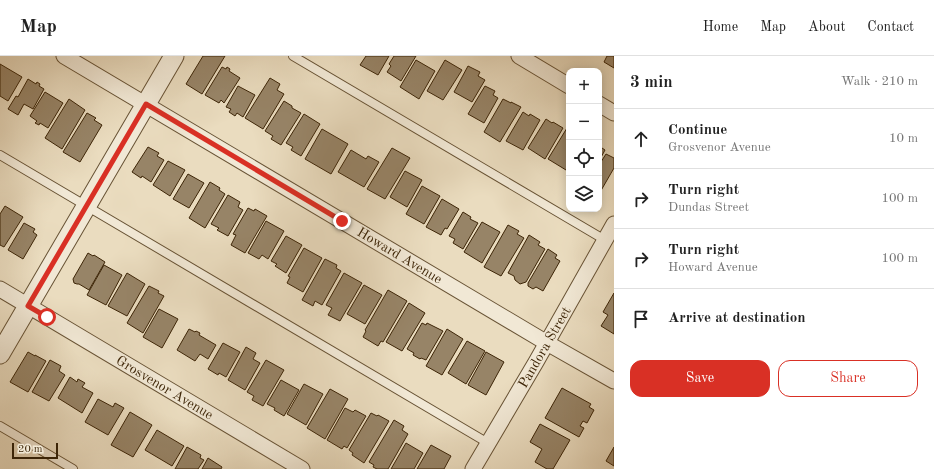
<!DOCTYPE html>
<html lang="en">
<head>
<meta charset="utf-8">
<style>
  body { margin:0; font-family:"Old Standard TT",serif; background:#f2f2f2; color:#222 }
  .controls { position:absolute; right:12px; top:12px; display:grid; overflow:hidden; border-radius:8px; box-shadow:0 2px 10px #0003 }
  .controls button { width:36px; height:36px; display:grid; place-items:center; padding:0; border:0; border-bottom:1px solid #e0e0e0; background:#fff; color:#222; font:20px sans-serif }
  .scale { position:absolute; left:12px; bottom:10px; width:46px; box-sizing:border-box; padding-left:4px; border:2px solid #3d2507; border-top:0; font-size:11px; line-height:14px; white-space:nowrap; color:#3d2507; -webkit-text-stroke:3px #f1e8d5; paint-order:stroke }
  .stop { position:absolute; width:12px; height:12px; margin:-9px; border:3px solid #d93025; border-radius:50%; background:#fff }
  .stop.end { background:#d93025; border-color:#fff; box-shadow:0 1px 4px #0008 }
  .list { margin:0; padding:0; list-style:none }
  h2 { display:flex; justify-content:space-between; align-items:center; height:52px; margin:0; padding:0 16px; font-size:17px }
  h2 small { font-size:13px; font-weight:400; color:#767676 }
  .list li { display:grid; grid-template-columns:26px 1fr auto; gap:12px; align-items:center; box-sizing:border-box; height:60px; padding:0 16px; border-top:1px solid #e0e0e0 }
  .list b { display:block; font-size:15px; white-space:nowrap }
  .list p { margin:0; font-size:13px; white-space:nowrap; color:#767676 }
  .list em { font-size:13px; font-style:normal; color:#767676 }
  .actions { display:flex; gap:8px; padding:12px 16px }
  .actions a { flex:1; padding:9px 0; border:1px solid #d93025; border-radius:12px; text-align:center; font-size:14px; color:#d93025 }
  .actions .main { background:#d93025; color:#fff }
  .icon { flex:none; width:22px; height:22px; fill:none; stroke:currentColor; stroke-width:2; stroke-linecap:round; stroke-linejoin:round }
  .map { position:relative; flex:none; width:614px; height:413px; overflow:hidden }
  header { display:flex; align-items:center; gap:24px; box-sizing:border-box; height:56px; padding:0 20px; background:#fff; border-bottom:1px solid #e0e0e0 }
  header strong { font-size:19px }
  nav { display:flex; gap:22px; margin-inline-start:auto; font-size:14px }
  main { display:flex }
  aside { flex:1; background:#fff }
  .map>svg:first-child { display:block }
  .building { fill:#978467; stroke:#3d2507 }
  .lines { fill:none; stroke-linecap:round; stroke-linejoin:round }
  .service-casing { stroke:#685335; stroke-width:10 }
  .minor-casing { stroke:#685335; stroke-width:17 }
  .tertiary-casing { stroke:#685335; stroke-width:21 }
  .service { stroke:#f1e8d5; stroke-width:8 }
  .minor { stroke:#f1e8d5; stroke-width:15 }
  .tertiary { stroke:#f1e8d5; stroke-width:19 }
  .route { stroke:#d93025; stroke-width:5 }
  .labels { text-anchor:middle; stroke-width:3; stroke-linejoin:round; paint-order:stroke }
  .street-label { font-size:14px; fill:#3d2507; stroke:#f1e8d5 }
</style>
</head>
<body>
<header>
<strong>Map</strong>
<nav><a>Home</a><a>Map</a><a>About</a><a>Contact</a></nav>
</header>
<main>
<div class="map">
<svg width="614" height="413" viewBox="0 0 614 413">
  <rect width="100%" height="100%" fill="#eadcbf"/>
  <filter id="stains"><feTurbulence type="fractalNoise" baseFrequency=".005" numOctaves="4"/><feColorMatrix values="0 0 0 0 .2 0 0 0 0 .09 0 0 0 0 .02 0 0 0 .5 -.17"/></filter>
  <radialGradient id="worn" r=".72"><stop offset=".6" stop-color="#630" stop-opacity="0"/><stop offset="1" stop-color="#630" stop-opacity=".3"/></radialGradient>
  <g class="building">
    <path d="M203,0H225L202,38L186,28Z"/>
    <path d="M366,0H389L378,19L360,9Z"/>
    <path d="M394,0H416L401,25L387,16L391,10L389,8Z"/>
    <path d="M607,0H614V12L604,6Z"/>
    <path d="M416,4L435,15L419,43L400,31Z"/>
    <path d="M445,4L462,14L443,44L427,35Z"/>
    <path d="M0,8L22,21L8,45L0,40Z"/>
    <path d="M468,10L480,16L478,20L485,24L472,46L454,36Z"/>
    <path d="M222,11L226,13L227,11L230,13L229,15L240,22L224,47L221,44L219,47L205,39Z"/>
    <path d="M270,22L280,28L277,34L284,38L263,73L245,62Z"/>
    <path d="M28,23L36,28L37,26L40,28L39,30L44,33L33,53L24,48L18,59L8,53L16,40L18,41Z"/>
    <path d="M238,30L255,39L243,61L237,57L235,60L229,56L231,53L226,51Z"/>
    <path d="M485,30L495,35L493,39L498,42L484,67L468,58Z"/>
    <path d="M45,36L63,47L48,72L40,67L39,69L35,67L37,65L30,60Z"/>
    <path d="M69,43L85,54L62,93L45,82Z"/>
    <path d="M503,43L511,47V46L521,51L500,86L484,76Z"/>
    <path d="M284,45L292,50V52L301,57L281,89L271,83L273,80L265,75Z"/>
    <path d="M523,56L529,60L530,58L540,64L523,94L506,85Z"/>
    <path d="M87,57L96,62L94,64L102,69L80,106L63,96Z"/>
    <path d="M304,58L320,68L301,100L291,94L293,91L286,87Z"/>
    <path d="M546,63L552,67L553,66L563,72L545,103L528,92Z"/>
    <path d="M567,72L569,74V109L566,114L548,103Z"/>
    <path d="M322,73L348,88L331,118L305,103Z"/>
    <path d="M599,90L605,94L599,105Z"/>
    <path d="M148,91L159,97L157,100L164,104L151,126L142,120L141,122L132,116Z"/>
    <path d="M392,92L410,102L385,143L367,133Z"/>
    <path d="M351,94L366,103L368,100L379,106L364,131L338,116Z"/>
    <path d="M606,98L614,102V112L599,138V109Z"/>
    <path d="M168,105L185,114L170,140L153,129Z"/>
    <path d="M405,115L422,124L407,151L390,141Z"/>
    <path d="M188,118L204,127L189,152L173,143Z"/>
    <path d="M210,126L220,132L219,134L225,138L205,172L189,162Z"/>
    <path d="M422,130L440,140L424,168L406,158Z"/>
    <path d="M228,139L240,146L238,151L243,154L228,180L217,174L219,172L211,168Z"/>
    <path d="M442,143L459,153L447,173L445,172L441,179L426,171Z"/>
    <path d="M5,150L23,161L4,191L0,189V158Z"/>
    <path d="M248,152L254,155L255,153L267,160L245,197L231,189L236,179L233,178Z"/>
    <path d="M463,156L471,161L470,163L478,167L463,193L453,187L455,183L449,180Z"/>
    <path d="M266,165L284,175L268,203L262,199L259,203L248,197Z"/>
    <path d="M482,166L500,176L482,207L464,196Z"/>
    <path d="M24,167L35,173L33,176L37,179L23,203L8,194Z"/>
    <path d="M508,169L519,175L517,178L524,182L501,220L484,211Z"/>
    <path d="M529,179L540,186L538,189L545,193L526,226L520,228L515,224L514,220L508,217Z"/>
    <path d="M286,180L302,189L286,217L275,210L277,208L271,205Z"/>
    <path d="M304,192L322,202L303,236L287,227L290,221L288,220Z"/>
    <path d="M548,193L557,199L555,202L560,205L543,235L536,231L533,233L528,230V227Z"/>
    <path d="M88,197L93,200L94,199L105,206L89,234L79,228H77L74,227L73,223Z"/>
    <path d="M325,203L337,209L336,212L341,215L322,249L315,245L313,250L302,244Z"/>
    <path d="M104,209L122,219L106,249L87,239Z"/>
    <path d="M127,217L145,228L127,260L108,250Z"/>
    <path d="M344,217L362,227L340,265L328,259L332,252L326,249Z"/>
    <path d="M364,229L382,239L365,268L347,258Z"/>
    <path d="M149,230L159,235L158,237L164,240L143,277L127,267Z"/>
    <path d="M388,234L407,245L383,286L381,285L378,290L363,281L366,275L365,274Z"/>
    <path d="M614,237V278L601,270L608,259L603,256Z"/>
    <path d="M409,247L425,257L402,295L386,286Z"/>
    <path d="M159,253L178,263L162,292L143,281Z"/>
    <path d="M422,267L426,269L427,267L443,275L426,304L421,302L420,303L413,299L414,297L407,293Z"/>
    <path d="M189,273L195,276L196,275L200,277L199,279L216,289L208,303L200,298L195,305L177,294Z"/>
    <path d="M447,273L463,283L442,319L426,310Z"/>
    <path d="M467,285L485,295L466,328L448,317Z"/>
    <path d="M223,287L240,296L226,321L219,317L218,319L208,313Z"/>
    <path d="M246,291L256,297L253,303L260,307L245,334L228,324Z"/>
    <path d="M28,296L35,300V299L46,305L28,336L10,326Z"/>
    <path d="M486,296L504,306L486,339L468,329Z"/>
    <path d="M50,304L61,310L59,315L65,319L49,345L32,336Z"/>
    <path d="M266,304L284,314L263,350L252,344L254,340L247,336Z"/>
    <path d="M70,321L77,326L78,323L85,327L82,331L93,337L82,357L58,342Z"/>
    <path d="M281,324L299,334L284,360L274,354L275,352L267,348Z"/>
    <path d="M304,328L323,338L306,369L287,358Z"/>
    <path d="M562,332L591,348L589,351L594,354L587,367L583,365L580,370L584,372L579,381L545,362Z"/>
    <path d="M330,333L348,343L325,383L307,372Z"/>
    <path d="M98,343L113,351L115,347L124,352L108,379L85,366Z"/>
    <path d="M345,352L353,356L355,354L366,360L347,392L344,390L342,393L327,384Z"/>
    <path d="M130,356L152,369L133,401L111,389Z"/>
    <path d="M371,357L377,360L378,359L389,365L364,407L352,399L353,397L349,394Z"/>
    <path d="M394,364L404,370L402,374L408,378L388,413H377L373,411L374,409L369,406Z"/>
    <path d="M540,368L570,384L553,413H547L535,406L542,393L530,386Z"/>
    <path d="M157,374L184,390L172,410L145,394Z"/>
    <path d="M406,387L423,397L414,413H391Z"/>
    <path d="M431,389L451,400L444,413H417Z"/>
    <path d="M187,391L201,399L200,402L204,404L198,413H175Z"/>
    <path d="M614,391V410L606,405Z"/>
    <path d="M208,402L222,411L221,413H202Z"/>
  </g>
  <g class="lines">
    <defs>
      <g id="service">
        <path d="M293,0L605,184"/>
        <path d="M0,99L488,387"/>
        <path d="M0,370L73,413"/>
      </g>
      <g id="minor">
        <path d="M64,0L547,287L614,325"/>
        <path d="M519,0L569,30"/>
        <path d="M599,48L614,57"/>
        <path d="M0,233L302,413"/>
        <path d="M473,413L536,306L614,168"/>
      </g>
      <path id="tertiary" d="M0,298L174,0"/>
    </defs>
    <use href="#service" class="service-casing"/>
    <use href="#minor" class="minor-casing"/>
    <use href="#tertiary" class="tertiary-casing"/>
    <use href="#service" class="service"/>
    <use href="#minor" class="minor"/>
    <use href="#tertiary" class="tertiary"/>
  </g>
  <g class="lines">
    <path class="route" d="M47,261L28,250L146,48L342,165"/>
  </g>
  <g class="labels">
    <g class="street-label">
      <text transform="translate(400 199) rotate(31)" y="5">Howard Avenue</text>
      <text transform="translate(544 291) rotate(-60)" y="5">Pandora Street</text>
      <text transform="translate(165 331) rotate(31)" y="5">Grosvenor Avenue</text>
    </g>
  </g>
  <rect width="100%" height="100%" filter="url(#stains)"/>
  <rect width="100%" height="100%" fill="url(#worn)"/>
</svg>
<div class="controls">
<button>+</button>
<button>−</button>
<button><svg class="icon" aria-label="locate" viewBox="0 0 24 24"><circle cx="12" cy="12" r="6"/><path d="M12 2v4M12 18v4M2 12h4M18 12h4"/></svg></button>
<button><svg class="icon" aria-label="layers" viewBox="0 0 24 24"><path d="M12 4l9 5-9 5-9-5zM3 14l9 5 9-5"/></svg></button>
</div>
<div class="scale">20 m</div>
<div class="stop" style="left:47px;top:261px"></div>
<div class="stop end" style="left:342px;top:165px"></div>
</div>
<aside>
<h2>3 min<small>Walk · 210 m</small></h2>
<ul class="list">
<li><svg class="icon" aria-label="ahead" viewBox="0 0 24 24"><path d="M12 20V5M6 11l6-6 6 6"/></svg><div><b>Continue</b><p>Grosvenor Avenue</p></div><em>10 m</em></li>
<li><svg class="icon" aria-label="right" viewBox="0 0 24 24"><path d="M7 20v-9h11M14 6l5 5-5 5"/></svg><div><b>Turn right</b><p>Dundas Street</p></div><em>100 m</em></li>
<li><svg class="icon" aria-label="right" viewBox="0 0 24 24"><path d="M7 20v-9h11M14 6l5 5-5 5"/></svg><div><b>Turn right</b><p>Howard Avenue</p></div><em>100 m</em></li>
<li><svg class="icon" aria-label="arrive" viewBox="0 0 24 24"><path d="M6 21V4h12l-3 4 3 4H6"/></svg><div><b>Arrive at destination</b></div></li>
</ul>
<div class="actions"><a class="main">Save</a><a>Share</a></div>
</aside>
</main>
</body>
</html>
